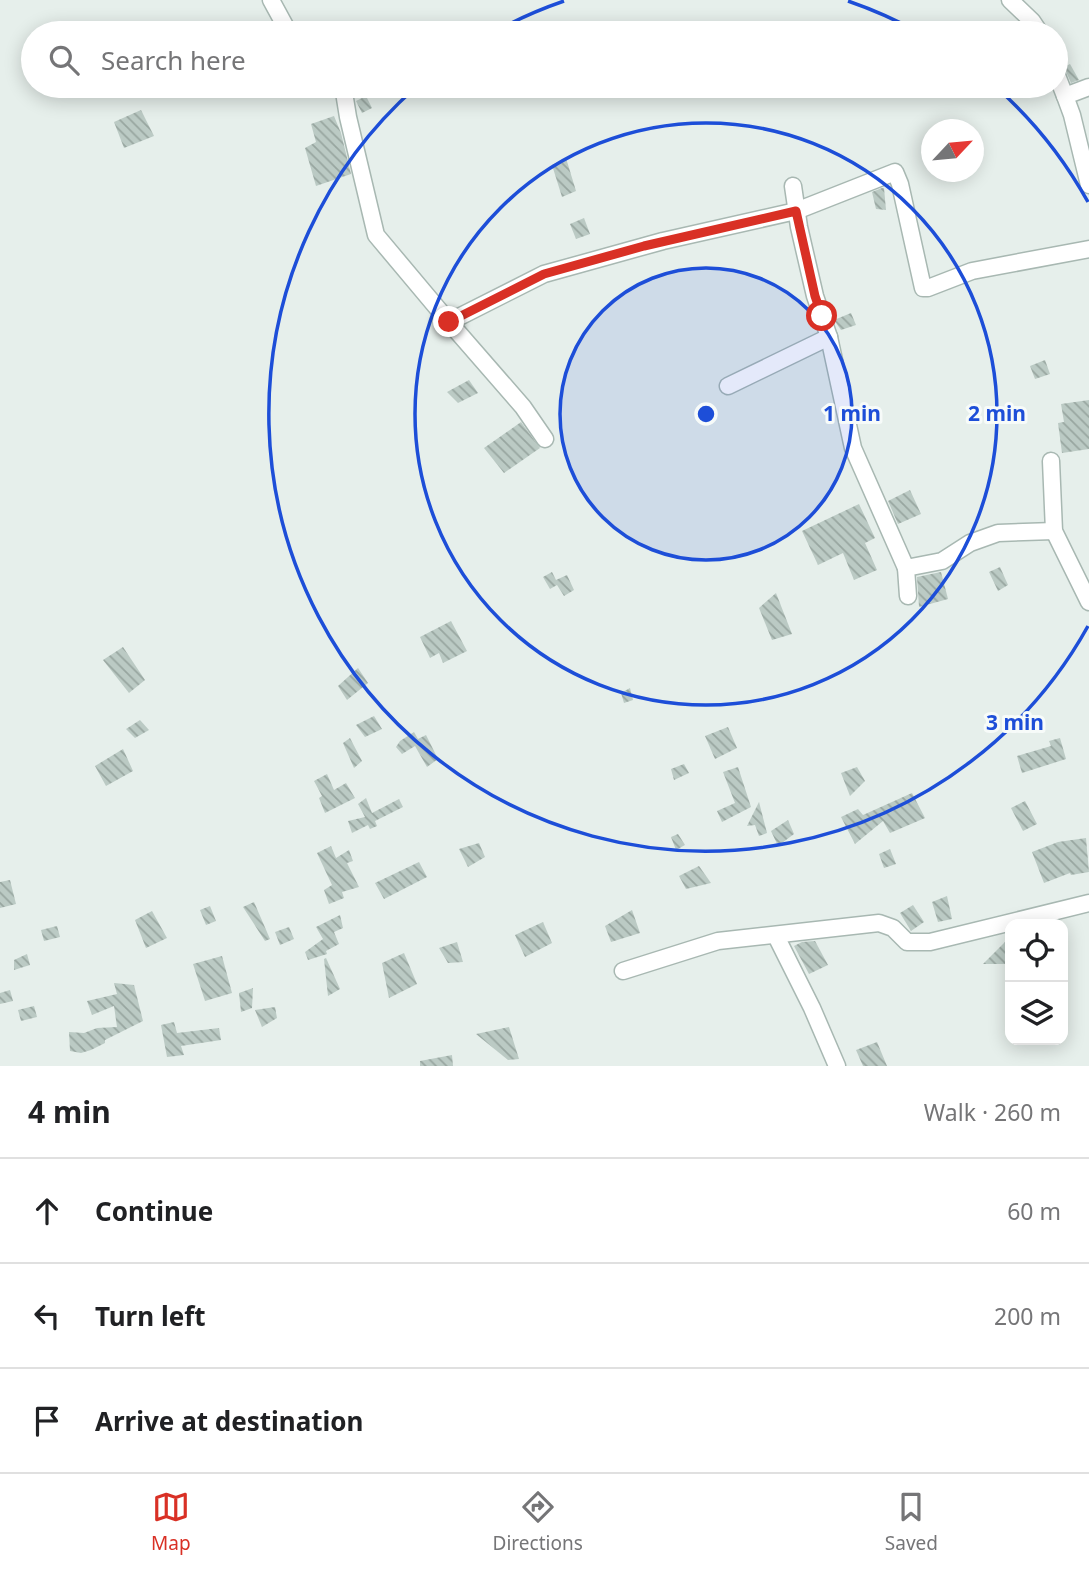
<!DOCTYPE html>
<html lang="en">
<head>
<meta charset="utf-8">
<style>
  body { margin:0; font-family:"Noto Sans",sans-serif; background:#f6f6f6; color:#202124 }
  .controls { position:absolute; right:21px; bottom:21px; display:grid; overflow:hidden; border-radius:14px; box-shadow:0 4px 18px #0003 }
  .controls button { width:63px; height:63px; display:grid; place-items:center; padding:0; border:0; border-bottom:2px solid #e0e0e0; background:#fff; color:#202124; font:35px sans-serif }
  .compass { position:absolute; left:921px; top:119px; width:63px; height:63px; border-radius:50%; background:#fff; box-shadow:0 4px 18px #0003; rotate:64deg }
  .stop { position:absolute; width:21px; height:21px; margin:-16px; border:5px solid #d93025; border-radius:50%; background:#fff }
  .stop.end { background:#d93025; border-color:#fff; box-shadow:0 2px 7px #0008 }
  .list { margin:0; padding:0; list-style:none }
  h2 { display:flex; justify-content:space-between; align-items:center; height:91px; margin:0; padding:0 28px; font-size:30px }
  h2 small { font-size:23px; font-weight:400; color:#757577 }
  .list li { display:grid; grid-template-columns:46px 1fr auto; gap:21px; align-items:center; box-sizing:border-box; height:105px; padding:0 28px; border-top:2px solid #e0e0e0 }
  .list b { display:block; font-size:26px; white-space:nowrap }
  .list em { font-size:23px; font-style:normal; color:#757577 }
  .icon { flex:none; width:38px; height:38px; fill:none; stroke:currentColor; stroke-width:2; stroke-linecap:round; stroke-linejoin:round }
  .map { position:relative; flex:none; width:1089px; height:1066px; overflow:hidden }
  .search { position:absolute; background:#fff; box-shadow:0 4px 18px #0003; left:21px; right:21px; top:21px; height:77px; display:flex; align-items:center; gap:18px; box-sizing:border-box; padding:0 24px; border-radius:38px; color:#757577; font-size:26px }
  .sheet { height:406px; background:#fff }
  nav { display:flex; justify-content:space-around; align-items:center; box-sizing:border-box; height:98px; border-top:2px solid #e0e0e0; background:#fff; font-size:19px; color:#757577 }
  nav a { display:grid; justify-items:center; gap:4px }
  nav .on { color:#d93025 }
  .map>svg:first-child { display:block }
  .building { fill:url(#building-back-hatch) }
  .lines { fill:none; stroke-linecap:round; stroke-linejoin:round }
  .minor-casing { stroke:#a8b8b2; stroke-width:19 }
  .minor { stroke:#fff; stroke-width:16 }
  .route { stroke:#d93025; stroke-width:9 }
  .ring { fill:none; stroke:#1d4ed8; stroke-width:3.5 }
  .centre { fill:#1d4ed8; stroke:#f7fbf9; stroke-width:3.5 }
  .ring-label { font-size:21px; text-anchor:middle; font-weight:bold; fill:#1d4ed8; stroke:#f7fbf9; stroke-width:6; stroke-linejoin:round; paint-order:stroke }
</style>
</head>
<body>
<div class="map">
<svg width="1089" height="1066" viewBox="0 0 1089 1066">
  <defs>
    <pattern id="building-back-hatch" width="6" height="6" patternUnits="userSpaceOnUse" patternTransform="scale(1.75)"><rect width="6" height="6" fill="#bbcac4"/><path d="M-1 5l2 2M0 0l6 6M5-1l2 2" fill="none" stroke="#98a6a0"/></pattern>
  </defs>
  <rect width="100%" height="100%" fill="#e6efeb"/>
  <g class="building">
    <path d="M1070,64L1079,80L1071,83L1064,67Z"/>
    <path d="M366,96L372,108L362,113L356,101Z"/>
    <path d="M141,110L154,136L124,148L114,122Z"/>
    <path d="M334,116L341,133L351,174L316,186L305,148L316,142L311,124Z"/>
    <path d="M566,158L576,191L562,197L552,165Z"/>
    <path d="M882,188H884L886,210L876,209L872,192Z"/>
    <path d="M584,218L590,234L576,239L570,224Z"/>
    <path d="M851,313L856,325L841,330L834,320Z"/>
    <path d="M1045,360L1050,374L1035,379L1030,366Z"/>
    <path d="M469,380L478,393L458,403L447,392Z"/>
    <path d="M1089,400V449L1062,453L1058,423L1064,422L1061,404Z"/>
    <path d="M521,422L540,448L504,473L484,448Z"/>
    <path d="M910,490L921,514L898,524L888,501Z"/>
    <path d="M859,504L875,538L865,543L877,570L854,580L843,553L818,565L802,531Z"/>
    <path d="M1000,567L1008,585L998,591L989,572Z"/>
    <path d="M552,572L556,580L567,575L574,590L564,596L557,585L550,589L543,577Z"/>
    <path d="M941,572L948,599L919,607L917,577Z"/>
    <path d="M776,593L792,634L772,640L759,608Z"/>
    <path d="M451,621L467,651L443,663L439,653L430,658L420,637Z"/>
    <path d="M123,647L145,680L129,693L103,660Z"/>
    <path d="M358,668L368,683L347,700L338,686Z"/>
    <path d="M630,688L633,700L624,703L621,693Z"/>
    <path d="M374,716L382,729L365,737L356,725Z"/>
    <path d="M140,720L149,730L135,738L126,729Z"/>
    <path d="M728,727L737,748L715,759L705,736Z"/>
    <path d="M414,732L418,739L426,735L438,759L427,767L415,746L402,754L396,747L400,741Z"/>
    <path d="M350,738L362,761L354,768L343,743Z"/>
    <path d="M1060,738L1066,759L1022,773L1017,756L1051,746L1049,741Z"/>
    <path d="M123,749L133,771L106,786L95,766Z"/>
    <path d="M684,764L689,773L674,780L671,769Z"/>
    <path d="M738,767L751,807L722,822L717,811L735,803L723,772Z"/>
    <path d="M857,767L865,781L850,796L841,773Z"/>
    <path d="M327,774L334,790L346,783L355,798L325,813L319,798L322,796L314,781Z"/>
    <path d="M912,793L925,818L890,833L883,821L855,844L841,817L858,809L863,815Z"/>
    <path d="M366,798L372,813L399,799L403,807L375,821L377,826L370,829L368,825L352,833L348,821L365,817L358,804Z"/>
    <path d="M1025,801L1037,824L1023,831L1011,808Z"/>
    <path d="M759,802L767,833L759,836L755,825L747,826Z"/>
    <path d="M788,820L794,834L778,846L771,831Z"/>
    <path d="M678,834L685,845L676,850L671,837Z"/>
    <path d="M1086,838L1089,872L1071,875L1070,873L1044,883L1032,852L1058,842Z"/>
    <path d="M479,843L485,857L468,867L459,849Z"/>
    <path d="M331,846L336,858L349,850L353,861L347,863L359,887L342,892L344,898L329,904L324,890L332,885L317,853Z"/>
    <path d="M890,849L896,864L884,868L879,854Z"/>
    <path d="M419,862L427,877L384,899L375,883Z"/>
    <path d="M699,866L711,883L686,889L679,876Z"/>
    <path d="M10,880L16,904L0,908V882Z"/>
    <path d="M947,896L952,919L938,922L932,902Z"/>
    <path d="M254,902L270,939L265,941L243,907Z"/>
    <path d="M913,905L924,922L911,931L900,913Z"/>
    <path d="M210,906L216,921L206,925L200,910Z"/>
    <path d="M632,910L640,933L611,942L605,926Z"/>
    <path d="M152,911L167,938L146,948L135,920Z"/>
    <path d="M340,915L343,928L334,932L339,944L326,951L327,954L308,960L305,952L323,939L316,927Z"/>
    <path d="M543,922L552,943L525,957L515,935Z"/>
    <path d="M57,926L60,937L44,941L41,930Z"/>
    <path d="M289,927L294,939L280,945L275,932Z"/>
    <path d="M815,941L828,965L809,974L794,946L802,942Z"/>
    <path d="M1006,941L1010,950V964H983Z"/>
    <path d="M457,942L463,962L448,963L439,948Z"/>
    <path d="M404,953L417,984L389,998L382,963Z"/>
    <path d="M27,954L30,965L14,970V960Z"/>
    <path d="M222,956L232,993L205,1001L193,964Z"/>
    <path d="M326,958L340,989L328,996L324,959Z"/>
    <path d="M114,983L134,985L143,1021L105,1040V1043L91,1050L81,1053L70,1051L69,1032L84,1033L97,1028L117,1027L114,1006L92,1015L87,1001L117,994Z"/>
    <path d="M253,988L252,1008L241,1012L239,993Z"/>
    <path d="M10,990L13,1001L0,1004V993Z"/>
    <path d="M34,1006L37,1017L21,1021L18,1010Z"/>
    <path d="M275,1007L277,1018L262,1027L255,1010Z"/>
    <path d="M174,1022L177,1033L219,1028L221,1040L181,1046L184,1055L167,1057L161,1025Z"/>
    <path d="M509,1027L519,1059L508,1060L476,1034Z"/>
    <path d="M877,1042L887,1066H863L856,1050Z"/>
    <path d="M452,1055L453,1066H420V1061Z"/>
  </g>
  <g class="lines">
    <defs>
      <g id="minor">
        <path d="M271,0L289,33"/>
        <path d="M1010,0L1032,21L1040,33"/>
        <path d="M1056,73L1065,96L1089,87"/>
        <path d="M343,86L348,117L376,235L449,322"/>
        <path d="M1065,96L1072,115L1089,185"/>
        <path d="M793,186L799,227L815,296L829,337L853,448L906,568"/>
        <path d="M728,386L829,337"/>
        <path d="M545,439L523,407L449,322L544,274L663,241L796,211L895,172L900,184L923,288H928L972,271L1089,249"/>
        <path d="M1051,461L1054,531L1089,602"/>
        <path d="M908,596L906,568L942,561L970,543L998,533L1054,531"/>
        <path d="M776,936L812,1008L837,1066"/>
        <path d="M623,971L718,941L879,923L893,928L907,942H930L1089,903"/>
      </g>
    </defs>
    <use href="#minor" class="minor-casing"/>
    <use href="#minor" class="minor"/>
  </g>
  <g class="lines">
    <path class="route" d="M449,322L544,274L644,246L796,211L815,296L822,316"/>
  </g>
  <circle cx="706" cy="414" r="146" fill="#1d4ed8" fill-opacity=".12"/>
  <g class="ring">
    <circle cx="706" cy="414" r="146"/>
    <circle cx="706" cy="414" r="291"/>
    <path d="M1088 626A437 437 0 1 1 416 87M494 32A437 437 0 0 1 564 1M848 1A437 437 0 0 1 918 32M996 87A437 437 0 0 1 1088 202"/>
  </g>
  <circle cx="706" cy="414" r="10" class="centre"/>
  <g class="ring-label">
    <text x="852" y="421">1 min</text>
    <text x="997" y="421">2 min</text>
    <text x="1015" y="730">3 min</text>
  </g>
</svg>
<div class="controls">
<button><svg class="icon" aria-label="locate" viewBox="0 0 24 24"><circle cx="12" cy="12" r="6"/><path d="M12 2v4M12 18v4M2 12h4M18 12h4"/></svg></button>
<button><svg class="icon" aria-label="layers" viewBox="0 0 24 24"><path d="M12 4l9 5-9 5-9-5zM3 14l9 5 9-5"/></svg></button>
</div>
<svg class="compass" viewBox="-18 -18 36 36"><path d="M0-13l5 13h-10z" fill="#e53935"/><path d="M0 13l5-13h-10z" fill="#757577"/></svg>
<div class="stop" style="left:822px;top:316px"></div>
<div class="stop end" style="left:449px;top:322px"></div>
<div class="search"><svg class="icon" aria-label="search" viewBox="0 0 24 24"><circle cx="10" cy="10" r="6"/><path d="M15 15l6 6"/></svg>Search here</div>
</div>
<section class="sheet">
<h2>4 min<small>Walk · 260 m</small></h2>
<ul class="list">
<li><svg class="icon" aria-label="ahead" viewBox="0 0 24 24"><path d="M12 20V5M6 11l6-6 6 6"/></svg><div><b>Continue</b></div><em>60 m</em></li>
<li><svg class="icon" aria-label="left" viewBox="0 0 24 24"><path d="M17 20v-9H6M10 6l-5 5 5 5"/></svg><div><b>Turn left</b></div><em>200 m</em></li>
<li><svg class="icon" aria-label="arrive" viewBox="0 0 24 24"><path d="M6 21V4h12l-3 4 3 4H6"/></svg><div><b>Arrive at destination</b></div></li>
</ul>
</section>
<nav>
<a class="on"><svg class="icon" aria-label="map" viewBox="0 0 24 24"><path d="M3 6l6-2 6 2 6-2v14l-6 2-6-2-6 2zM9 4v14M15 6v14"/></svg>Map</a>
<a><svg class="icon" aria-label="directions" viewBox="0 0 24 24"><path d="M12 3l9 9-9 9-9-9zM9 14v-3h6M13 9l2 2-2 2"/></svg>Directions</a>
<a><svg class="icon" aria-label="saved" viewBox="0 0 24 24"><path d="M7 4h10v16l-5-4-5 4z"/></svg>Saved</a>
</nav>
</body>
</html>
